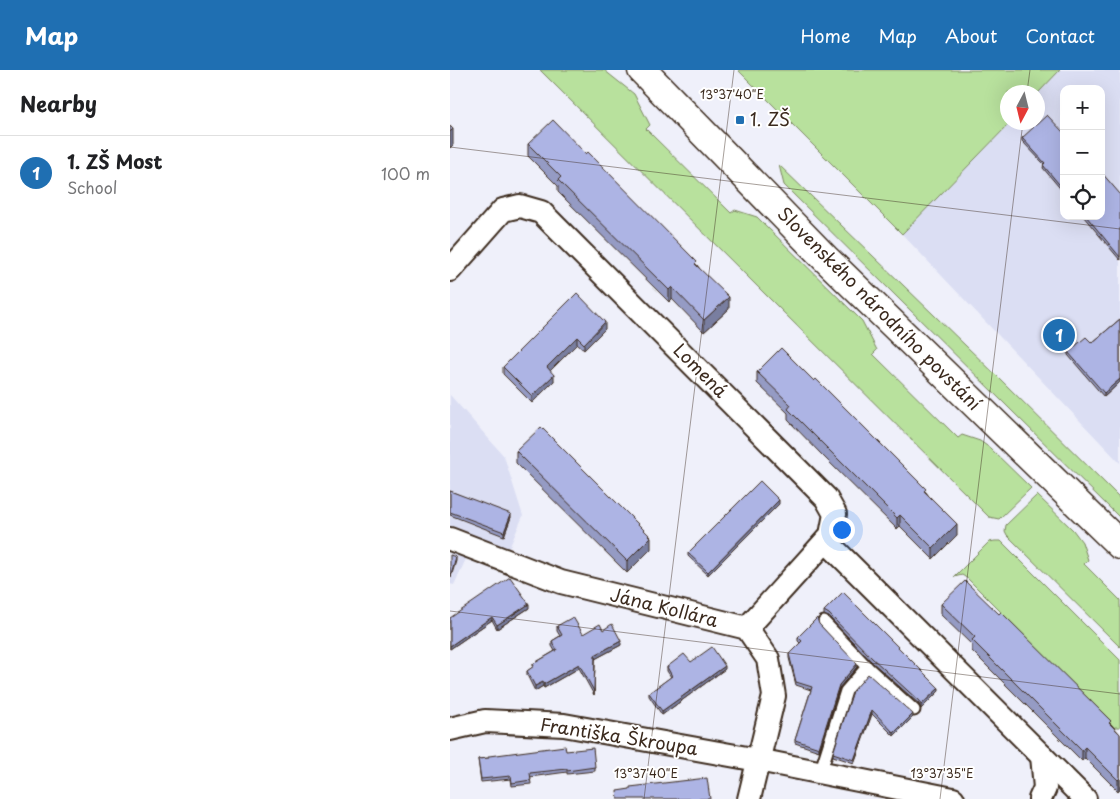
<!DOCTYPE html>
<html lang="en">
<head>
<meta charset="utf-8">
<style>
  body { margin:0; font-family:"Playpen Sans",sans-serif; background:#f6f6f6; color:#202124 }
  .controls { position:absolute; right:15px; top:15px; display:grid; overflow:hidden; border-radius:10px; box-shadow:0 5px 20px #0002 }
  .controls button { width:45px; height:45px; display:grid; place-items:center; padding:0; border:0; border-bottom:1px solid #e0e0e0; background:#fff; color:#202124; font:25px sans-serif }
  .compass { position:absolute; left:550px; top:15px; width:45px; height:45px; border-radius:50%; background:#fff; box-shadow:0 5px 20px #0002; rotate:187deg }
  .you { position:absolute; left:391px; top:459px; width:18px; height:18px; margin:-12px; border:4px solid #fff; border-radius:50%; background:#1a73e8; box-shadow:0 0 0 8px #1a73e833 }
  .badge { display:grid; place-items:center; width:32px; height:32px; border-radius:50%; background:#1f6fb2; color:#fff; font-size:16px; font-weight:700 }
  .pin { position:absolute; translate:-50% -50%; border:2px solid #fff; box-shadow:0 1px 5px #0006 }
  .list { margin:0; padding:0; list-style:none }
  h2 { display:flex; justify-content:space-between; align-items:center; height:65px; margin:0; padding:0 20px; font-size:21px }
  h2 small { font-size:16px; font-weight:400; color:#757577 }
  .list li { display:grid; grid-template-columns:32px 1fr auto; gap:15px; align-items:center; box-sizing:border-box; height:75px; padding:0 20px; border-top:1px solid #e0e0e0 }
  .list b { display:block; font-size:19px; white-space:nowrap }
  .list p { margin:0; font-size:16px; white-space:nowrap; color:#757577 }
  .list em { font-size:16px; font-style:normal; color:#757577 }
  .icon { flex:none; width:28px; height:28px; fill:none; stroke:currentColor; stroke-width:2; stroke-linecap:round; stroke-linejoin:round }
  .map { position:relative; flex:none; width:670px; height:729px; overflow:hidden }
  header { display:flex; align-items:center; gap:30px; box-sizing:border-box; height:70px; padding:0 25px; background:#1f6fb2; color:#fff }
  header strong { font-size:24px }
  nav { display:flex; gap:28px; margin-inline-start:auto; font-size:18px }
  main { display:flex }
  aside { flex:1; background:#fff }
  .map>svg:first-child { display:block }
  .built { fill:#dbdef3; fill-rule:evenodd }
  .green { fill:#b8e19d; stroke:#7a865e }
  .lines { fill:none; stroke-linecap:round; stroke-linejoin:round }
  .service-casing { stroke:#3b2a1e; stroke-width:15 }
  .minor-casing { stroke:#3b2a1e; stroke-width:26 }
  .tertiary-casing { stroke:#3b2a1e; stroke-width:31 }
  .service { stroke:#fff; stroke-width:11 }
  .minor { stroke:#fff; stroke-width:22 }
  .tertiary { stroke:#fff; stroke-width:28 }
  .wall { fill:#959bc4; stroke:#3b2a1e }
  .shaded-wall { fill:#797ea0; stroke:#3b2a1e }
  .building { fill:#adb4e4; stroke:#3b2a1e }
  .ticks { fill:none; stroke:#3b2a1e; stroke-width:1; stroke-opacity:0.45 }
  .poi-dot { fill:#1f6fb2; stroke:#fff; stroke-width:2 }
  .labels { text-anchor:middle; stroke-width:4; stroke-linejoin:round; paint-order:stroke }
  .poi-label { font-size:18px; fill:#3b2a1e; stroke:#fff; text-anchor:start }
  .street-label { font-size:18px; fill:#3b2a1e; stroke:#fff }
  .ticks-label { font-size:12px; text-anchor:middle; fill:#3b2a1e; stroke:#fff; stroke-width:4; stroke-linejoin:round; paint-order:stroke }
</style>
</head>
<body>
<header>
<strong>Map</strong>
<nav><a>Home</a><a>Map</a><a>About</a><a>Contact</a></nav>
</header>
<main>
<aside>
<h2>Nearby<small></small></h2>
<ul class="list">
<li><span class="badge">1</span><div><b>1. ZŠ Most</b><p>School</p></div><em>100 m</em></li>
</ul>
</aside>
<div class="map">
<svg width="670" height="729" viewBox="0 0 670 729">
  <rect width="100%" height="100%" fill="#eff0fa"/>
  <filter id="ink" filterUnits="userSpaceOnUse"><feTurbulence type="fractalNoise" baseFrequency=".02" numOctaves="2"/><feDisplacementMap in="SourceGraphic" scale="10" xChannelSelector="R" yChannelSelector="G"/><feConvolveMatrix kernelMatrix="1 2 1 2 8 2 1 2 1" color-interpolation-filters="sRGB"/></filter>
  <g filter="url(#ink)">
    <g class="built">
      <path d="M610,0H670V393L452,164L560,53L588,52V23ZM614,19H651V146H614Z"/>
      <path d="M0,325L54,386L73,446L51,497L16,489L4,515L0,514Z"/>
    </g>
    <g class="green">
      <path d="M90,0H154L184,24L200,55L196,59L281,143L285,140L307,147L412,251L427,280L423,284L508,368L512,365L530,371L540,378L581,418L549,449L539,447Z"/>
      <path d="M288,0H610L588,23L558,22V52L560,53L452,164Z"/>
      <path d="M329,95L547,306L670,428V448L334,115Z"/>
      <path d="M587,425L623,460L632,472L638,490L634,494L670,530V577L557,465L555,461L556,455Z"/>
      <path d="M545,471H551L670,590V657H665L662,661L554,550L552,543L518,509L512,505L504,507L539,472Z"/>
    </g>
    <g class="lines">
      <defs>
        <g id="service">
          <path d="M374,552L417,597"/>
          <path d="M370,703L396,621L417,597L464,640"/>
        </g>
        <g id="minor">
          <path d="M0,200L53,140L70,136L91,142L376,428L385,444L381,465L297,558"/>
          <path d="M0,469L111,512L297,558L318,589L324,626L299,729"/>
          <path d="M376,471L635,729"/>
          <path d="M0,659L35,651L114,655L308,690L503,729"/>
          <path d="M590,729L595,718L592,686"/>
        </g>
        <path id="tertiary" d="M192,0L375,188L670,475"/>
      </defs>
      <use href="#service" class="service-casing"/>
      <use href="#minor" class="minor-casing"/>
      <use href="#tertiary" class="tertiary-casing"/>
      <use href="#service" class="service"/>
      <use href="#minor" class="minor"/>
      <use href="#tertiary" class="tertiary"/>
    </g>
    <g class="wall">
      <path d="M614,63V123L593,98L594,94L572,71V68Z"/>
      <path d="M78,74L247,195L279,239L254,262L222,229L219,232L108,122V116L78,86Z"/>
      <path d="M670,124V190L633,146H651Z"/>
      <path d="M127,223L155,259L134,280L127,274L100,301L104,311L82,333L53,304V297Z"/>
      <path d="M670,249V312L654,327L618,285V282L642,273Z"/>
      <path d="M307,302L476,422L507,465L483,489L450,456L447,459L373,386L338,350V343L307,313Z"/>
      <path d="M66,381L201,479L177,503L66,393Z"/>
      <path d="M0,421L61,447L54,466L0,445Z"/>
      <path d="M329,434L258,505L238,486V483Z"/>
      <path d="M393,522L489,621L471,639L469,634L422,592L379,547L374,545V541Z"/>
      <path d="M491,534L661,654L670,664V719L668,721L635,688L632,691L522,581V575L491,545Z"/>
      <path d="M79,538L47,559L42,550L0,579V548Z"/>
      <path d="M369,554L407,597L389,618L369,681L345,673V670L361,620L346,615L339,588V584L350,573L348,571V567Z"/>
      <path d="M107,556L133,564L153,560L171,575L145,589L144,625L129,598L94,618L93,616L85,621L77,605V601L83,597V594L105,581L102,576V571L110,566L107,561Z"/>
      <path d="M241,592L275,599L212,645L199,626V623L221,607L217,601V597Z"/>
      <path d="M403,621L463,647L444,666L422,644L404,693L383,686V683Z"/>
      <path d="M116,681L145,697V701L117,704V702L80,707L81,714L62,716L61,709L31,712L28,689Z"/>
    </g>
    <g class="shaded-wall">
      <path d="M3,59V75L0,78V62Z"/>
      <path d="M222,217V229L219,232V220Z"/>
      <path d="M279,227V239L254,262V250Z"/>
      <path d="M155,252V259L134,280V274Z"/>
      <path d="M127,267V274L97,304V297Z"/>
      <path d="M104,305V311L82,333V326Z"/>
      <path d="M670,309V312L654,327V323Z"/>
      <path d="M329,430V434L258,505V502Z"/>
      <path d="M61,444V447L54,466V462Z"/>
      <path d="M450,445V456L447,459V448Z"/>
      <path d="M507,454V465L483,489V478Z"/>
      <path d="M201,467V479L177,503V491Z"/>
      <path d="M6,487V491L1,507V504Z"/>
      <path d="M79,534V538L47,559V555Z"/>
      <path d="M42,547V550L0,579V576Z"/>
      <path d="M171,571V575L145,589L144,625L145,585Z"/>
      <path d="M129,594V598L94,618V614Z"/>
      <path d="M407,594V597L389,618L369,681V678L389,615Z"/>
      <path d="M275,596V599L212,645V641Z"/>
      <path d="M93,612V616L85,621V616Z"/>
      <path d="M489,618V621L471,639V635Z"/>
      <path d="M422,640V644L404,693V690Z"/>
      <path d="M463,644V647L444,666V663Z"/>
      <path d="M635,677V688L632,691V680Z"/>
      <path d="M670,708V719L668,721V710Z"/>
    </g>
    <g class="building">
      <path d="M597,45L614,63V120L593,95L595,93L572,68Z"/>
      <path d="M103,50L136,84L138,82L247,192L245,194L279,227L254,250L222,217L219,220L108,110L111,107L78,74Z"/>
      <path d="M0,56L3,59L0,62Z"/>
      <path d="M651,102L670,124V187L636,146H651Z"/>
      <path d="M127,223L155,252L134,274L127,267L97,297L104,305L82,326L53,297Z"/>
      <path d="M670,249V309L654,323L618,282L636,267L642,273Z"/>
      <path d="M331,278L364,311L366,309L476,419L474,421L507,454L483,478L450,445L447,448L338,339L341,335L307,302Z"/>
      <path d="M91,357L201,467L177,491L66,381Z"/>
      <path d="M310,411L329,430L258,502L238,483Z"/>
      <path d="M0,421L61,444L54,462L0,442Z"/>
      <path d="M0,485L6,487L1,504H0Z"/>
      <path d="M60,507L79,534L47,555L42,547L0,576V548Z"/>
      <path d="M515,511L549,544L551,542L661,651L659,653L670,664V708L668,710L635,677L632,680L522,570L525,567L491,534Z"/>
      <path d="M393,522L489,618L471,635L469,631L422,588L379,544L374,541Z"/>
      <path d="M123,547L133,564L150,554L153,560L162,554L171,571L145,585L144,621L129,594L94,614L93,612L85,616L77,601L84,596L83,594L107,580L102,571L112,565L107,556Z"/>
      <path d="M367,548L369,554L407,594L389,615L369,678L345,670L362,617L346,612L339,584L352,571L348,567Z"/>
      <path d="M262,577L275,596L212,641L199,623L222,606L217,597L234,584L241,592Z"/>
      <path d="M418,604L463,644L444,663L422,640L404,690L383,683L403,621Z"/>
      <path d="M115,676L116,681L143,678L145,697L117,701V699L80,703L81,710L62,713L61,706L31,709L28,689L39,688V686Z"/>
      <path d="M257,708L260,729H168L167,721L180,719V717Z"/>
    </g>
  </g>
  <path class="ticks" d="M577,22L580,0M0,77L670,159M0,541L670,624M194,729L284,0M490,729L573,52"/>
  <rect class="poi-dot" x="285" y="45" width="10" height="10" rx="2.5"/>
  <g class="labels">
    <g class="poi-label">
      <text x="300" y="56">1. ZŠ</text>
    </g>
    <g class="street-label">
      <text transform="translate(429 239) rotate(45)" y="6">Slovenského národního povstání</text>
      <text transform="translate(250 301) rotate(45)" y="6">Lomená</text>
      <text transform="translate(214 538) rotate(14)" y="6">Jána Kollára</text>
      <text transform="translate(169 667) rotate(9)" y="6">Františka Škroupa</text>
    </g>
  </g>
  <g class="ticks-label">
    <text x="282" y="29">13°37'40"E</text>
    <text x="196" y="708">13°37'40"E</text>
    <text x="492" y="708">13°37'35"E</text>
  </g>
</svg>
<div class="controls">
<button>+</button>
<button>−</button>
<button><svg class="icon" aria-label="locate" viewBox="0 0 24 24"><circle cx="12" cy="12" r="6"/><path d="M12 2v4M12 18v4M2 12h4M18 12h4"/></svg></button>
</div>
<svg class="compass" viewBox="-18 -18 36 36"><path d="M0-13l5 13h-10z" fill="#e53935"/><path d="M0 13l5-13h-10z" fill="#757577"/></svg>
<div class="you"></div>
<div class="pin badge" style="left:609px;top:265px">1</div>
</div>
</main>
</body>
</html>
